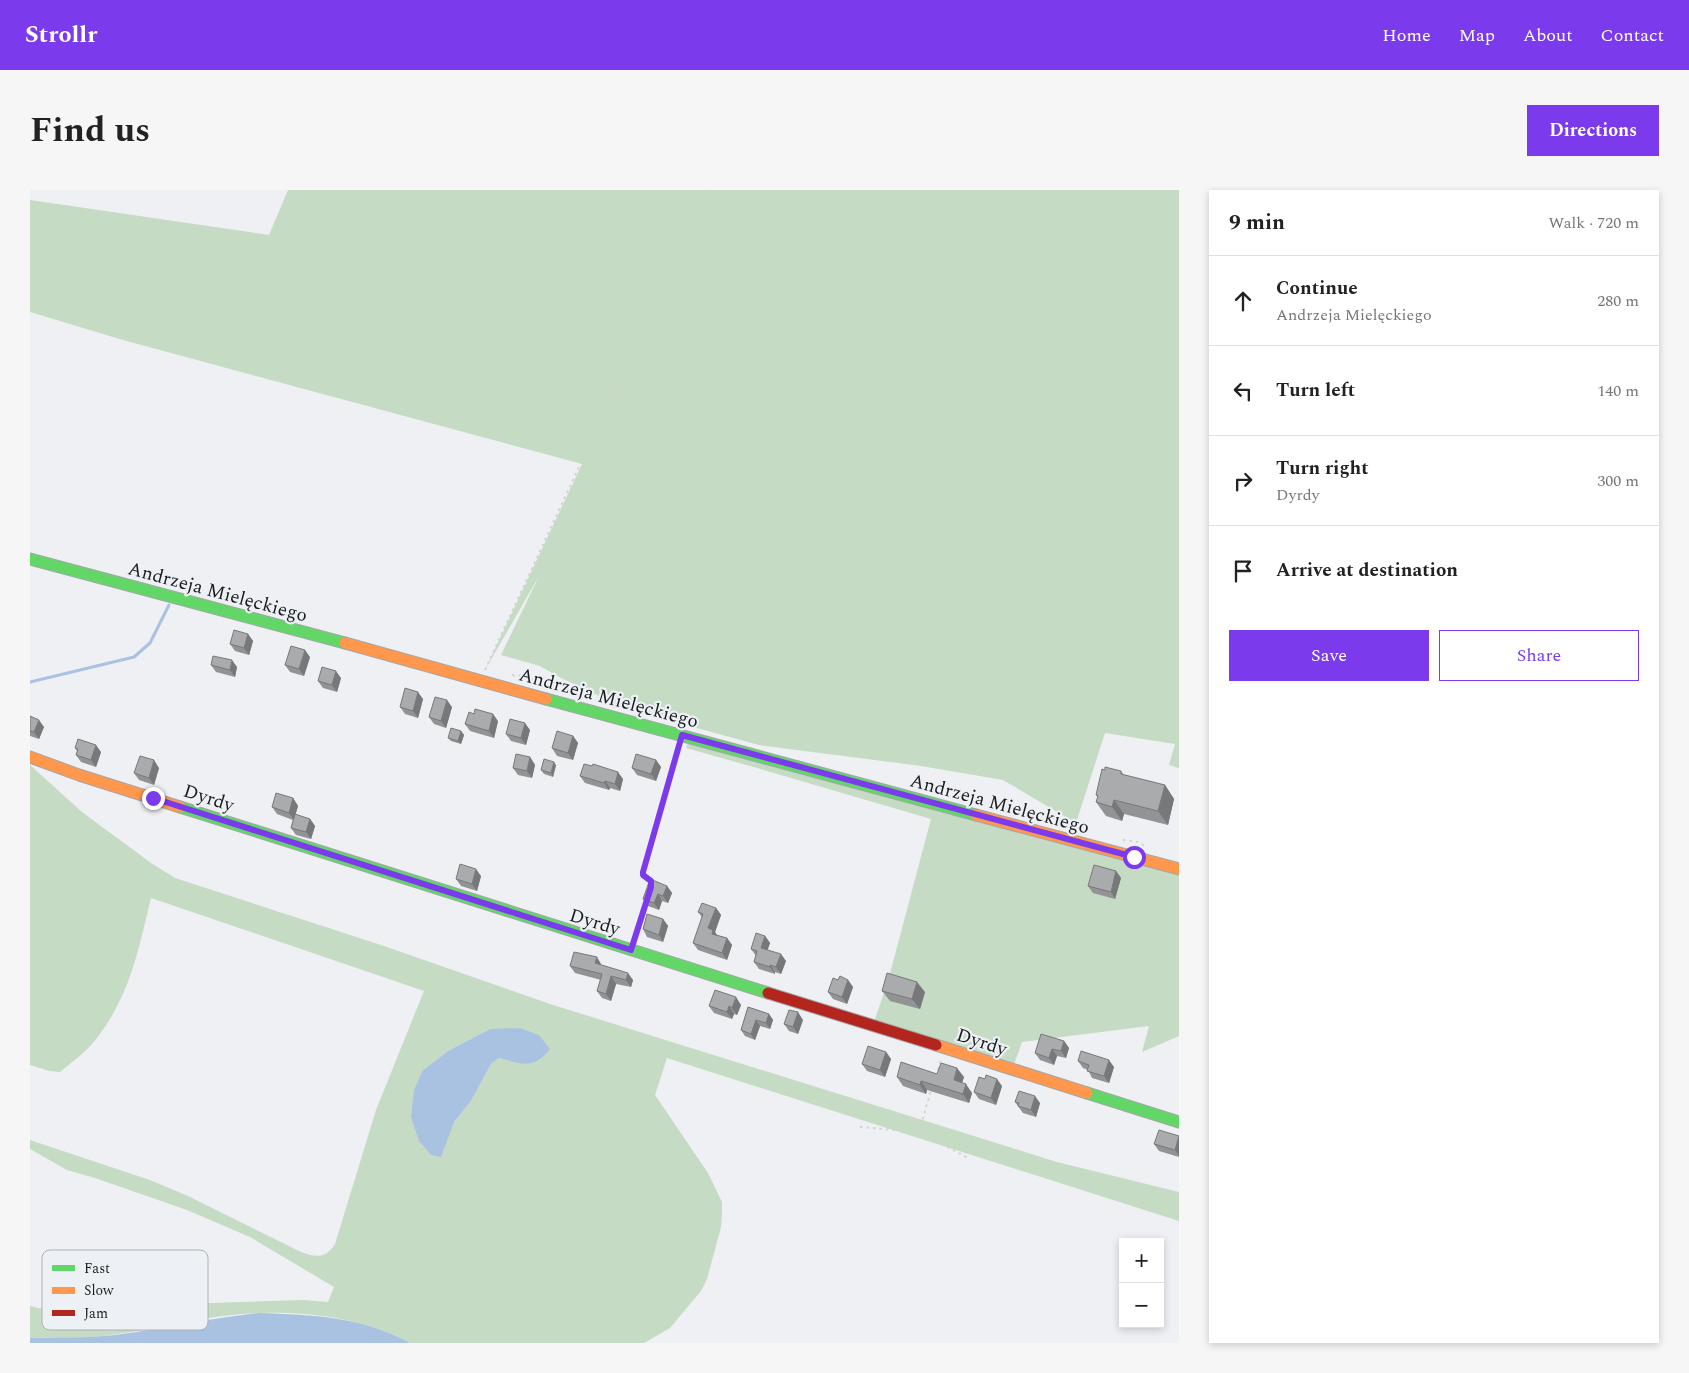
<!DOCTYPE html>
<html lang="en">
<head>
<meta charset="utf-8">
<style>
  body { margin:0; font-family:Spectral,serif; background:#f6f6f6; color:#222 }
  .controls { position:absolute; right:15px; bottom:15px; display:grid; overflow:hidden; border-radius:0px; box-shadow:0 2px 8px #0003 }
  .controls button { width:45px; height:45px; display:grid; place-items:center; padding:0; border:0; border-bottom:1px solid #e0e0e0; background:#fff; color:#222; font:25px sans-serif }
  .stop { position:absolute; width:15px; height:15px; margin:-11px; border:4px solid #7c3aed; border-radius:50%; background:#fff }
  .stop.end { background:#7c3aed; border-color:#fff; box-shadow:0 1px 5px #0008 }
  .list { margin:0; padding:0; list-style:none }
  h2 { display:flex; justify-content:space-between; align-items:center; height:65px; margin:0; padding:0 20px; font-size:21px }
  h2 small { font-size:16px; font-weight:400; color:#767676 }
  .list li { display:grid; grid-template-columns:32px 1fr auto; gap:15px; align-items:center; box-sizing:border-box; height:90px; padding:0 20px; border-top:1px solid #e0e0e0 }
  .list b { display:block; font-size:19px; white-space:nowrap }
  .list p { margin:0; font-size:16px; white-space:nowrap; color:#767676 }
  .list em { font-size:16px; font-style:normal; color:#767676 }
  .actions { display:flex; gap:10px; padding:15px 20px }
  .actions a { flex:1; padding:11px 0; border:1px solid #7c3aed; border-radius:0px; text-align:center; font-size:18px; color:#7c3aed }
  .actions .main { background:#7c3aed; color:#fff }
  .icon { flex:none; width:28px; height:28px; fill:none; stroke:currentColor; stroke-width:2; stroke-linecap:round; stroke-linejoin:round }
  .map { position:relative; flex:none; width:1149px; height:1153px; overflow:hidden; border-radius:0px }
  header { display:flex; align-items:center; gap:30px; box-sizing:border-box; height:70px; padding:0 25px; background:#7c3aed; color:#fff }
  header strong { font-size:24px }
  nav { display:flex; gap:28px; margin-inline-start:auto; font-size:18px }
  .intro { display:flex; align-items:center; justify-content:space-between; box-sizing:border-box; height:120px; padding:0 30px }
  h1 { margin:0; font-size:35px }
  .button { padding:12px 22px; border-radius:0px; background:#7c3aed; color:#fff; font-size:18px; font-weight:700 }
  main { display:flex; gap:30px; padding:0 30px }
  aside { flex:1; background:#fff; border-radius:0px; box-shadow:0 2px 8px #0003 }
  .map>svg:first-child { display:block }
  .green { fill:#c5dbc4; fill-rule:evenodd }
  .water { fill:#a9c2e2 }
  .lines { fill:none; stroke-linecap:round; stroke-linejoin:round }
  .stream { stroke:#a9c2e2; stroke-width:3 }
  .fast-casing { stroke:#a5a7a9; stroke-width:13 }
  .slow-casing { stroke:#a5a7a9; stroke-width:13 }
  .jam-casing { stroke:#a5a7a9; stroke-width:13 }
  .path { stroke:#d3d3d4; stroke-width:2; stroke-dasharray:2.5 4; stroke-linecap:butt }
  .fast { stroke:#63d668; stroke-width:11 }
  .slow { stroke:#ff974d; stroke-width:11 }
  .jam { stroke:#b3261e; stroke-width:11 }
  .wall { fill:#929395 }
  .shaded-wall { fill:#777879 }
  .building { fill:#aaabad; stroke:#777879 }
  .route { stroke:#7c3aed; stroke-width:6 }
  .labels { text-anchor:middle; stroke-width:4.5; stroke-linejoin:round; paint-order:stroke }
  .street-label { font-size:19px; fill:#1b1c1d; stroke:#edf0f4 }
  .key { fill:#edf0f4; stroke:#aeb0b4; stroke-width:1 }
  .key-label { font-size:14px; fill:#1b1c1d }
</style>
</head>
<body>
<header>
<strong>Strollr</strong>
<nav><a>Home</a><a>Map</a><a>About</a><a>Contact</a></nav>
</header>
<div class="intro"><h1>Find us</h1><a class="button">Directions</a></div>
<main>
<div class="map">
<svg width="1149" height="1153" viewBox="0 0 1149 1153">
  <rect width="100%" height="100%" fill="#eef0f3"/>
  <g class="green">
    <path d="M258,0H1149V578L1139,575L1145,554L1075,543L1046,633L973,590L891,576L729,555L597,519L531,488L510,476L471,465L509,386L455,480L552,274L93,150L0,122V10L239,45Z"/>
    <path d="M658,552L1149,685V846L1112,862L1119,836L992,852L984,875L844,832L858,791L901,629L727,578L656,558Z"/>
    <path d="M0,575L52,622L121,673L145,688L354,756L520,814L1027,972L1149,1002V1031L637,868L625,905L678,983L692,1012V1023L691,1037L677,1089L671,1101L640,1138L614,1153H380C335,1129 281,1121 230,1123C182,1124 134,1138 87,1144C58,1149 29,1148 0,1148V1116L8,1118L55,1121L151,1114L273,1110L298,1112L304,1097L220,1047L157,1020L65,988L37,980L0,959V950L120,990L158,1006L269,1061C284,1067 295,1070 305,1054L346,920L394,801L121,708C108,762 99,810 62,854C53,864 41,873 30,882L19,881L0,875ZM460,839L485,872L469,868L461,874L441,911L424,932L393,880L418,861Z"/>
  </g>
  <g class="water">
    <path d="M490,838L509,845L520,859C504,880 491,874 469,868L461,874L441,911L424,932L411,967L401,965L389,951L381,927L384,900L393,880L418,861L460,839Z"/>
    <path d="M229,1123C284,1125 330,1126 380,1153H0V1148C28,1148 57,1148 85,1145C133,1139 181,1128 229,1123Z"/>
  </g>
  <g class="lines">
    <path class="stream" d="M0,492L104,467L120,453L139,415"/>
    <defs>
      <g id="fast">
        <path d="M0,369L315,453"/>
        <path d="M516,509L946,625"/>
        <path d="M150,617L738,803"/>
        <path d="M1057,903L1149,932"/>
      </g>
      <g id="slow">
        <path d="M315,453L516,509"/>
        <path d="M0,567L49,585L150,617"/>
        <path d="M946,625L1149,679"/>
        <path d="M906,855L1057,903"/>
      </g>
      <path id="jam" d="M738,803L906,855"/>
    </defs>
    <use href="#fast" class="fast-casing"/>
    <use href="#slow" class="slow-casing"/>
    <use href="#jam" class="jam-casing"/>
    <g class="path">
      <path d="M455,480L677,0"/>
      <path d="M482,485L496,486L510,493"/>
      <path d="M1093,650L1108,652L1117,657"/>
      <path d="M621,691L613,685V682L648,557"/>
      <path d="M605,749L617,710"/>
      <path d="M906,886L911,869"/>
      <path d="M830,937L889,942L940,969"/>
      <path d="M889,942L901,900"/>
    </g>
    <use href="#fast" class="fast"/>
    <use href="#slow" class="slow"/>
    <use href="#jam" class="jam"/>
  </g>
  <g class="wall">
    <path d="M218,444L223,451L219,465L205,461L200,454Z"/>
    <path d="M280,467L274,486L260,482L255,475Z"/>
    <path d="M181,475L207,477L205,487L186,482Z"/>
    <path d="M311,488L307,502L293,498L288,491Z"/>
    <path d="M393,509L388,528L375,524L370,517Z"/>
    <path d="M422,517L416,538L404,534L399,527Z"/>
    <path d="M0,526L14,537L9,549L0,546Z"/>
    <path d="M468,531L464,548L440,541L435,534Z"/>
    <path d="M500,540L496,555L481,551L476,544Z"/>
    <path d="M431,541L434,545L431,554L421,551L418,548Z"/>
    <path d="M543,546L548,553L543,570L527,566L522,558Z"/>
    <path d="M45,558L71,562L66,577L51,572L46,565L47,561Z"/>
    <path d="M500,567L505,575L502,588L488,585L483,578Z"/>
    <path d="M626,570L631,577L626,591L607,585L602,578Z"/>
    <path d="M526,575L523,587L514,584L511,580Z"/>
    <path d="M129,578L124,595L109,590L104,583Z"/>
    <path d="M1091,581L1094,585L1135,595L1144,609L1138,635L1094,624L1092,631L1076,626L1066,612L1068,608L1066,605Z"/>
    <path d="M550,586L593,589L590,601L580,598L579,600L555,593Z"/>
    <path d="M263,608L268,616L265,625L280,629L285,636L281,649L266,645L261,638L263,630L247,624L242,617Z"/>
    <path d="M1086,681L1091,688L1085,709L1063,703L1058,696Z"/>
    <path d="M451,686L447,701L431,696L426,689Z"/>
    <path d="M637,696L642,703L638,713L632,711L629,720L618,716L613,709Z"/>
    <path d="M686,718L691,725L685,742L687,745L697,748L702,755L697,770L668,760L663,753L672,727L668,722Z"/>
    <path d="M633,729L638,736L633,752L617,747L613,739Z"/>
    <path d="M735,746L740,753L737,760L756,771L751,784L745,782V784L729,779L724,772L726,766L721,759Z"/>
    <path d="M571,774V775L603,790L601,797L586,794L581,811L572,808L567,801L571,790L545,783L540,776Z"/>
    <path d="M808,790H818L823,797L817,814L803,809L798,802Z"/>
    <path d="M852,801L895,802L890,819L860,811Z"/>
    <path d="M711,815L707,825L704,824L702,829L684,823L679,816Z"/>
    <path d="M718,817L739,824L743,830L740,839L730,836L725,850L715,846L711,840Z"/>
    <path d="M773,830L768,844L759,841L754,834Z"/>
    <path d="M1034,851L1039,858L1036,868L1027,866L1024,875L1010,870L1005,863Z"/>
    <path d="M856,862L861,869L855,887L837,881L832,874Z"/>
    <path d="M1048,871L1084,877L1079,893L1062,888L1058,880L1053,878Z"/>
    <path d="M907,884L934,887L932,893L942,903L939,913L897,900L896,904L873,896L867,887Z"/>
    <path d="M972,896L966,915L949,909L944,902Z"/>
    <path d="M985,912L1010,913L1006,927L993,923Z"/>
    <path d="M1149,946V967L1129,961L1124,954Z"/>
  </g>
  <g class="shaded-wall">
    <path d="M218,444L223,451L219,465L214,458Z"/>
    <path d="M275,460L280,467L274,486L269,479Z"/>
    <path d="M202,470L207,477L205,487L200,480Z"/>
    <path d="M306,481L311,488L307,502L302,495Z"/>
    <path d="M388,502L393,509L388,528L383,521Z"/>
    <path d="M417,510L422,517L416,538L411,531Z"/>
    <path d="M463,524L468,531L464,548L459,541Z"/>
    <path d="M9,530L14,537L9,549L4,542Z"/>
    <path d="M495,533L500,540L496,555L491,548Z"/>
    <path d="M431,541L434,545L431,554L428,551Z"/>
    <path d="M543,546L548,553L543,570L538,563Z"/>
    <path d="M66,555L71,562L66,577L61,570Z"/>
    <path d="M500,567L505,575L502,588L497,581Z"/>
    <path d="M124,570L129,578L124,595L119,588Z"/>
    <path d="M626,570L631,577L626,591L621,584Z"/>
    <path d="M524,572L526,575L523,587L521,583Z"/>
    <path d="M588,582L593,589L590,601L585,594Z"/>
    <path d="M575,591L580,598L579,600L574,593Z"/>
    <path d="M1135,595L1144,609L1138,635L1128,621Z"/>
    <path d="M263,608L268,616L264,630L259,623Z"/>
    <path d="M1084,610L1094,624L1092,631L1082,617Z"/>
    <path d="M280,629L285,636L281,649L276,642Z"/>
    <path d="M446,679L451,686L447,701L442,694Z"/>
    <path d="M1086,681L1091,688L1085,709L1081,702Z"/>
    <path d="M637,696L642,703L638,713L633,706Z"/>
    <path d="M628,704L632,711L629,720L624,713Z"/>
    <path d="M686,718L691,725L685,742L688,747L687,751L678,738Z"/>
    <path d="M633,729L638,736L633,752L629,745Z"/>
    <path d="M735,746L740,753L736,765L731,758Z"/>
    <path d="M697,748L702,755L697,770L692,763Z"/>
    <path d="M751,764L756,771L751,784L746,777Z"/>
    <path d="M567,767L571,774L570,780L565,773Z"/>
    <path d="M740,775L745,782V784L740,777Z"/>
    <path d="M598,783L603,790L601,797L596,790Z"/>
    <path d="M581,786L586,794L581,811L576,804Z"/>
    <path d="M818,790L823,797L817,814L812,807Z"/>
    <path d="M887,792L895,802L890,819L882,809Z"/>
    <path d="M706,807L711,815L707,825L702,818Z"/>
    <path d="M699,816L704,824L702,829L697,822Z"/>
    <path d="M768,822L773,830L768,844L763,837Z"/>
    <path d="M739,824L743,830L740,839L736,833Z"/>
    <path d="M726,830L730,836L725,850L721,844Z"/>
    <path d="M1034,851L1039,858L1036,868L1031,861Z"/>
    <path d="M1022,859L1027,866L1024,875L1019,868Z"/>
    <path d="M856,862L861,869L855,887L850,880Z"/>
    <path d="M1079,870L1084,877L1079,893L1074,886Z"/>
    <path d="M927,878L934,887L930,899L924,890Z"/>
    <path d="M967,889L972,896L966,915L961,908Z"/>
    <path d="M891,891L897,900L896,904L890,895Z"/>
    <path d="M936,894L942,903L939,913L933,904Z"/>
    <path d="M1005,906L1010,913L1006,927L1001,920Z"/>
    <path d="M1149,947V966L1145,960Z"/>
  </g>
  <g class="building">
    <path d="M204,440L218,444L214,458L200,454Z"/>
    <path d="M261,456L275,460L269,479L255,475Z"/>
    <path d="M183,466L202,470L200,480L181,475Z"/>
    <path d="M292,477L306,481L302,495L288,491Z"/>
    <path d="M375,498L388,502L383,521L370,517Z"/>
    <path d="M405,507L417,510L411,531L399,527Z"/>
    <path d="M445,519L463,524L459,541L435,534L439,522L444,524Z"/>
    <path d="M0,526L9,530L4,542L0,541Z"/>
    <path d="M480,529L495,533L491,548L476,544Z"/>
    <path d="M421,538L431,541L428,551L418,548Z"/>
    <path d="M527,541L543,546L538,563L522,558Z"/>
    <path d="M48,549L66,555L61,570L46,565L48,559L45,558Z"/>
    <path d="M486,564L500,567L497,581L483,578Z"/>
    <path d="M606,564L626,570L621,584L602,578Z"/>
    <path d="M110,566L124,570L119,588L104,583Z"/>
    <path d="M514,569L524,572L521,583L511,580Z"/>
    <path d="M554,574L562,576L563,574L588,582L585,594L575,591L574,593L550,586Z"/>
    <path d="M1075,577L1091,581V584L1135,595L1128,621L1084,610L1082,617L1066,612L1068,606L1066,605L1072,579L1075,580Z"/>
    <path d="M246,603L263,608L259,623L242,617Z"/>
    <path d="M265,624L280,629L276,642L261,638Z"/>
    <path d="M430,674L446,679L442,694L426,689Z"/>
    <path d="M1064,675L1086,681L1081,702L1058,696Z"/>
    <path d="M620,689L637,696L633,706L628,704L624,713L613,709Z"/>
    <path d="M672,713L686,718L678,738L683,740L682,744L697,748L692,763L663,753L673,724L668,722Z"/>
    <path d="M617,724L633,729L629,745L613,739Z"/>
    <path d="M726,743L735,746L731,758L751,764L746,777L740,775V777L724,772L727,761L721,759Z"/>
    <path d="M544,762L567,767L565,773L598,783L596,790L581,786L576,804L567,801L572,784L540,776Z"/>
    <path d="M857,783L887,792L882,809L852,801Z"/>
    <path d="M810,786L818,790L812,807L798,802L803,788L808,790Z"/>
    <path d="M685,800L706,807L702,818L699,816L697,822L679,816Z"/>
    <path d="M718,817L739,824L736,833L726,830L721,844L711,840Z"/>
    <path d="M759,820L768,822L763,837L754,834Z"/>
    <path d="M1011,844L1034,851L1031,861L1022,859L1019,868L1005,863Z"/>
    <path d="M838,856L856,862L850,880L832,874Z"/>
    <path d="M1051,861L1079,870L1074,886L1057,881L1059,875L1048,871Z"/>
    <path d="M871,872L907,884L911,873L927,878L924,890L936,894L933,904L891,891L890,895L867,887Z"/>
    <path d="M956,885L967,889L961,908L944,902L949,887L955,889Z"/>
    <path d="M989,901L1005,906L1001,920L988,916L989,913L985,912Z"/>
    <path d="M1129,940L1149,946L1145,960L1124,954Z"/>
  </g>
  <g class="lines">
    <path class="route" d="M123,608L601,760L621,697V691L613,685V682L652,545L1104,667"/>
  </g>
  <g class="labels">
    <g class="street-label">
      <text transform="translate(188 401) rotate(15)" y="7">Andrzeja Mielęckiego</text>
      <text transform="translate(579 507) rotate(15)" y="7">Andrzeja Mielęckiego</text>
      <text transform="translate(179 607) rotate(18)" y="7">Dyrdy</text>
      <text transform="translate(970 613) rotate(15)" y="7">Andrzeja Mielęckiego</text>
      <text transform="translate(565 731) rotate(17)" y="7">Dyrdy</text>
      <text transform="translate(952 851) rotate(18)" y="7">Dyrdy</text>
    </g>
  </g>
  <rect x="12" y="1060" width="166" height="80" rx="8" class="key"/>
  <rect x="22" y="1075" width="23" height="6" fill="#63d668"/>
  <rect x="22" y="1097" width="23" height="7" fill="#ff974d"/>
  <rect x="22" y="1120" width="23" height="6" fill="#b3261e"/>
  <g class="key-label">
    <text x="54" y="1083">Fast</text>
    <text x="54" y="1105">Slow</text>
    <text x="54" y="1128">Jam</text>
  </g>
</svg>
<div class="controls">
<button>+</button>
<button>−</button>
</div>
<div class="stop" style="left:1104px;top:667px"></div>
<div class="stop end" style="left:123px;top:608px"></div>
</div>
<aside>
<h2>9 min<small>Walk · 720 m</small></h2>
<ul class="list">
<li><svg class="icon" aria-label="ahead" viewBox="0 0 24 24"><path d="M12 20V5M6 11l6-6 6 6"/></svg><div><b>Continue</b><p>Andrzeja Mielęckiego</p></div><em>280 m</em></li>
<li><svg class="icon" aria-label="left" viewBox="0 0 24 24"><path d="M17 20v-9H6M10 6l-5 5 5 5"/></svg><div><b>Turn left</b></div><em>140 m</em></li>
<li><svg class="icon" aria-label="right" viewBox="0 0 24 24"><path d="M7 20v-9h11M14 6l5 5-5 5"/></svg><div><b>Turn right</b><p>Dyrdy</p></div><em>300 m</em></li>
<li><svg class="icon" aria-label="arrive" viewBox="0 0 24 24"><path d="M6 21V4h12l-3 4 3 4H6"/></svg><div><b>Arrive at destination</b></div></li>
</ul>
<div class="actions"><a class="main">Save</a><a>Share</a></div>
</aside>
</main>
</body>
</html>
